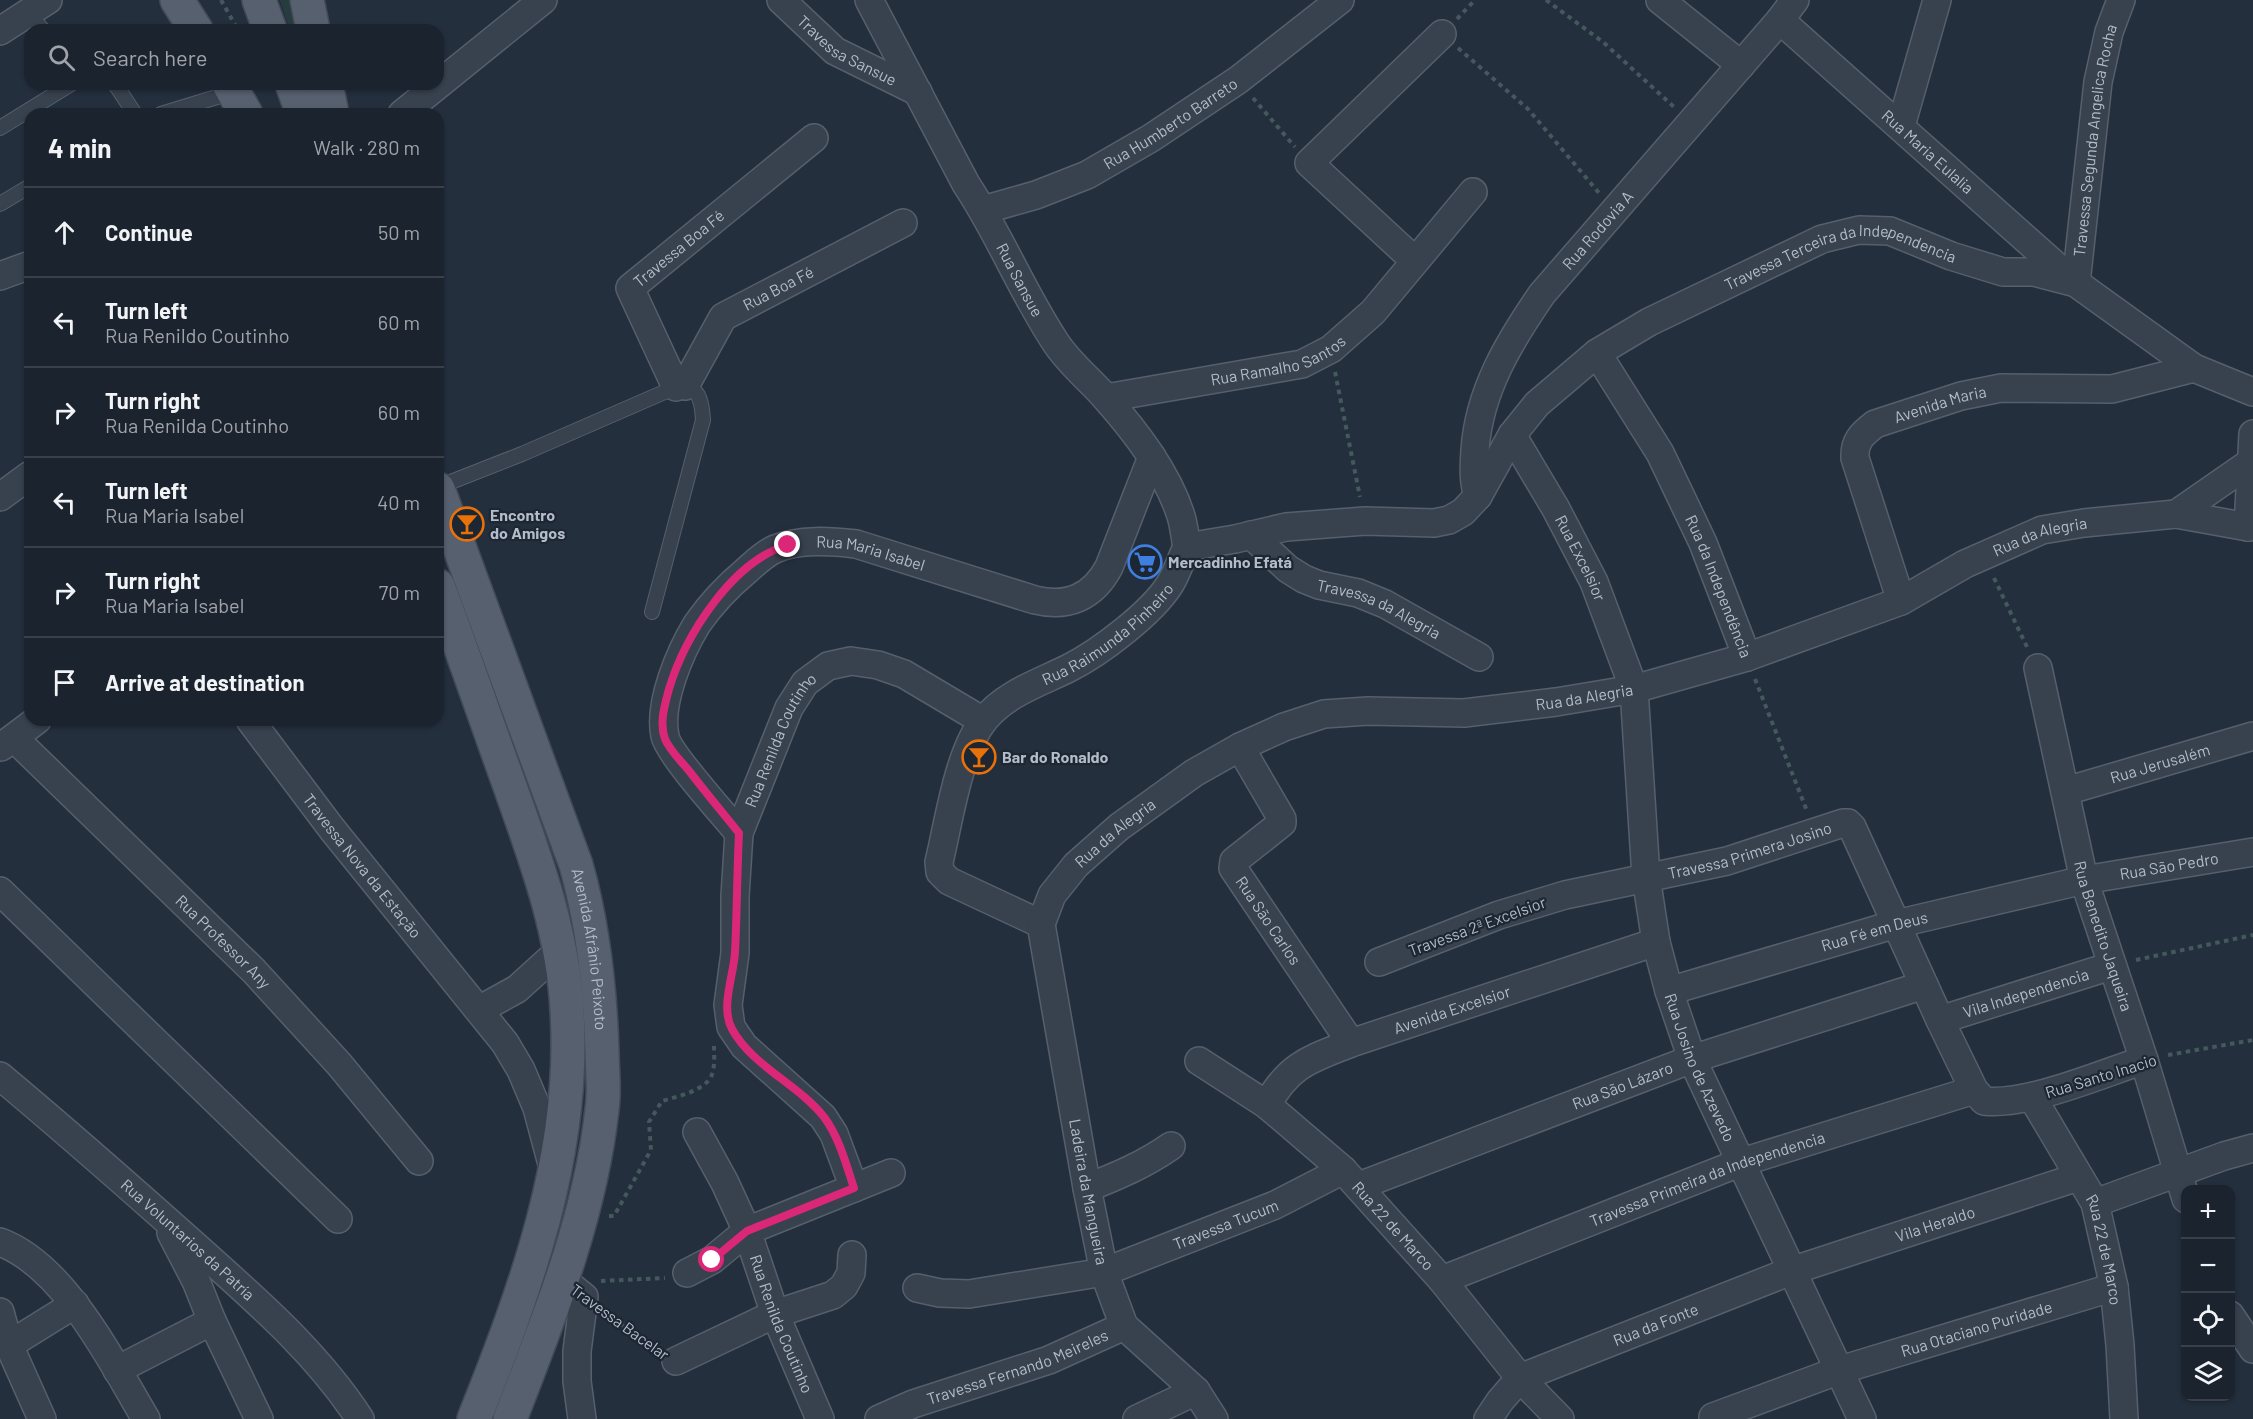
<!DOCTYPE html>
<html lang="en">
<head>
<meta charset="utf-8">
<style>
  body { margin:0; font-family:Barlow,sans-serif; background:#242b36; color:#f1f3f6 }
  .controls { position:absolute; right:18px; bottom:18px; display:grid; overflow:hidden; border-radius:12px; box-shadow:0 2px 4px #0004 }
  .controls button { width:54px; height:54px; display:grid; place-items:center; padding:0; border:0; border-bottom:2px solid #39404a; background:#1b232e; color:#f1f3f6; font:30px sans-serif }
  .stop { position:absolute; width:18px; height:18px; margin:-14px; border:4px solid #db2777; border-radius:50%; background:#fff }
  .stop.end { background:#db2777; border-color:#fff; box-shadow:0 2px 6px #0008 }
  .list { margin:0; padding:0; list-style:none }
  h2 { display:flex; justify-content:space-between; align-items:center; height:78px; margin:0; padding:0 24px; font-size:26px }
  h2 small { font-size:20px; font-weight:400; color:#a0a4aa }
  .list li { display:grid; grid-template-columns:39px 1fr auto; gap:18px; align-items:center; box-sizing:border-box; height:90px; padding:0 24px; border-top:2px solid #39404a }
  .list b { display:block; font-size:22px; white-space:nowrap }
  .list p { margin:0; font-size:20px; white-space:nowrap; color:#a0a4aa }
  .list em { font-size:20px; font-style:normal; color:#a0a4aa }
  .icon { flex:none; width:33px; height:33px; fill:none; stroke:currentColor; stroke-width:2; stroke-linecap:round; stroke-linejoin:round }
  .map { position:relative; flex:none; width:2253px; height:1419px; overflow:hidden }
  .search { position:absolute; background:#1b232e; box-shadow:0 2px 4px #0004; left:24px; top:24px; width:420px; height:66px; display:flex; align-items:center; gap:15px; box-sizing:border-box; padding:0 21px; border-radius:18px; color:#a0a4aa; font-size:22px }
  .panel { position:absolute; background:#1b232e; box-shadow:0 2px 4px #0004; left:24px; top:108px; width:420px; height:618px; border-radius:18px }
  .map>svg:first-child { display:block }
  .grass { fill:url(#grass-tufts) }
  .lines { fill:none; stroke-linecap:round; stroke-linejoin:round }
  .service-casing { stroke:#565f6c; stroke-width:16 }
  .minor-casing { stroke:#565f6c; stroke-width:30 }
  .primary-casing { stroke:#414a57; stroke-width:36 }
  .path { stroke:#44595c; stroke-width:4; stroke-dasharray:4.5 4.5; stroke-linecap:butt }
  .service { stroke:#38414e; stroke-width:14 }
  .minor { stroke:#38414e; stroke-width:27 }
  .primary { stroke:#56606e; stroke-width:33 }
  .route { stroke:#db2777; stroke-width:8 }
  .labels { text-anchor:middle; stroke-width:4.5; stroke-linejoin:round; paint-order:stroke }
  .street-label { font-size:16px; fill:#b4bcc9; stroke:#1d2633 }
  .poi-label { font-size:16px; font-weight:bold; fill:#b4bcc9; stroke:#1d2633; text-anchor:start }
</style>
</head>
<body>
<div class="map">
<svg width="2253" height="1419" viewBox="0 0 2253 1419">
  <defs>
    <pattern id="grass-tufts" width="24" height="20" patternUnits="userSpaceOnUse" patternTransform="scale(1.5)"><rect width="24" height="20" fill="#263c3f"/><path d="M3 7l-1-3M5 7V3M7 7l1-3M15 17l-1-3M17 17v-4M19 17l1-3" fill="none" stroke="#435659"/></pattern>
  </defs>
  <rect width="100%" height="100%" fill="#242f3e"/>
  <path class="grass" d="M280,0H293L299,30H290Z"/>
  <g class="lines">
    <defs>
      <g id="service">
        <path d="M28,13L43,30"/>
        <path d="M115,84L135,114"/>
        <path d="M161,114L233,92"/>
        <path d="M0,128L71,84"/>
        <path d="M0,204L30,186"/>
        <path d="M438,487L522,454L676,387C699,383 702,401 703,420L652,612"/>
      </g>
      <g id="minor">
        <path id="s1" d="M781,0L835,51L918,92"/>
        <path id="s2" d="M869,0L966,184C1000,235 1022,292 1056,343C1069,363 1089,379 1105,397C1135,431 1167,472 1181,516C1184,526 1185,537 1187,547"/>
        <path d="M1660,0L1741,65"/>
        <path id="s3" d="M1780,20L2073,281"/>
        <path d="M0,31L48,0"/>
        <path d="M402,114L543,0"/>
        <path d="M1901,126L1937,0"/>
        <path id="s4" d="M983,210L1036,195L1087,175L1151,138L1238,80L1340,0"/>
        <path d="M1415,261L1309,163L1442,34"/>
        <path d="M0,276L30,265"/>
        <path id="s5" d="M2076,283L2098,82L2109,32L2121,0"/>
        <path id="s6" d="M1597,353L1660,453L1703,543L1747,657"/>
        <path id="s7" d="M685,386L723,317L903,223"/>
        <path id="s8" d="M676,387L630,288L814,138"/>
        <path id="s9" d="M1106,398L1302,364L1331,349L1373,312L1473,192"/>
        <path id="s10" d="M1512,435L1556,509L1594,582L1634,689L1646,877L1656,942L1669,991L1692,1059L1862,1419"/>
        <path id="s11" d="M1478,496C1473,481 1474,467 1475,450C1479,391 1509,342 1542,294L1780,20L1795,0"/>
        <path d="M0,497L30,475"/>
        <path d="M2176,514L2251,462"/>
        <path d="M2248,527L2253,434"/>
        <path id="s12" d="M1251,535L1288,569L1304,579L1319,585L1358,593L1385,604L1479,657"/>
        <path id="s13" d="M1901,601L1855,458C1854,441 1862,434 1875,424L1961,396L2001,388L2112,389L2194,368"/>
        <path id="s14" d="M2038,668L2084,880L2144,1060L2186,1199"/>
        <path id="s15" d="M250,720L332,829L505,1043L521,1070L537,1108L553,1168"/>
        <path id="s16" d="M14,738L254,971L339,1064L419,1161"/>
        <path d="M1,747L37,720"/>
        <path id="s17" d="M1240,747L1282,819V823L1234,861L1233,868L1351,1043"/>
        <path id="s18" d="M2066,791L2253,736"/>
        <path id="s19" d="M739,833C725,816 668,753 665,736C658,703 680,652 697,624C711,604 728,586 746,571C755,563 764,554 775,549C800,539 830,541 856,544L1035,600C1068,608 1093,597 1109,567L1152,457"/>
        <path d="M0,891L338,1219"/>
        <path id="s20" d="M1041,924L949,881L940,872L939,862C949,821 958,753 984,720C1006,693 1039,683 1069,668C1099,653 1152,613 1170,584C1177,573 1181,559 1187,547L1235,539L1286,527L1365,521L1434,523L1449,520L1463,512L1478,496L1512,435L1537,404L1597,353L1649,322L1822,239L1859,230L1890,231L1951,256L2003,272H2034L2076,283L2194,368L2253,392"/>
        <path id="s21" d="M1041,924L1052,895L1076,865L1119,827L1194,773L1240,747L1284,727L1324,714L1368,711L1464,713L1556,702L1634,689L1747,657L1901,601L1965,564L2042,530L2084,523L2176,514L2248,527"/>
        <path id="s22" d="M1041,924L1087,1188L1104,1272L1124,1326L1196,1391L1214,1419"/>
        <path id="s23" d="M1379,962L1499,915L1565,895L1727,861L1843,823H1848L1852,827L1940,1020L1974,1090L1984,1101C2027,1106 2101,1074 2144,1060"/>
        <path id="s24" d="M1669,991L1896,924L2084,880L2253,852"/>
        <path d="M479,1010L517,989L560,950"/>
        <path id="s25" d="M1940,1020L2111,966"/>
        <path id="s26" d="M1199,1061L1267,1105L1343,1170L1442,1280L1520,1378L1560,1419"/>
        <path id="s27" d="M0,1076C68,1133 134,1191 200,1250C258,1302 317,1353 360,1419"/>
        <path id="s28" d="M2032,1097L2095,1203L2114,1287L2120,1345L2124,1419"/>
        <path id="s29" d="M1267,1105C1289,1064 1311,1059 1351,1043L1656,942"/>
        <path id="s30" d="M697,1132L725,1183L747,1231L775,1314L820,1419"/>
        <path id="s31" d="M1359,1186L1692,1059L1924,985"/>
        <path id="s32" d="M854,1188L834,1134L823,1117L744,1046L731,1027L728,1005L735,953V896L739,833L789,708L805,683L828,666L851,661L878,665L904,674L983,721"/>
        <path d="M1087,1188C1117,1176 1144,1165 1171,1146"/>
        <path d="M2095,1203L2224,1156L2253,1148"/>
        <path d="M171,1233L196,1281L212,1321L259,1419"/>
        <path d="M0,1242C65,1266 112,1362 146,1419"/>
        <path d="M687,1273L712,1260L747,1231L891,1173"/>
        <path d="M563,1280L584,1297L577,1351V1381L582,1419"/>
        <path id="s33" d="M1442,1280L1739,1163L1974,1090"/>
        <path id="s34" d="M917,1288L940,1293L969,1294L1104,1272L1275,1205L1343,1170"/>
        <path d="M0,1312L9,1345L42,1419"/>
        <path d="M2230,1315L2253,1349"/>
        <path d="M9,1345L75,1304"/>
        <path d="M676,1361L775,1314L833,1295L844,1286L851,1273L852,1255"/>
        <path d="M117,1370L212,1321"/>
        <path id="s35" d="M1713,1417L1837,1371L2114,1287"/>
        <path id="s36" d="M879,1419L913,1404L1049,1360L1124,1326"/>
        <path d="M1137,1419L1196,1391"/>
        <path id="s37" d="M1488,1419L1500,1401L1520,1378L1791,1271L2078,1177"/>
      </g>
      <g id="primary">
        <path d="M177,0L196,30"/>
        <path d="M259,0L270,30"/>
        <path d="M307,0L313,30"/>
        <path d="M229,84L246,114"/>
        <path d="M292,84L303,114"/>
        <path d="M326,84L332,114"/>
        <path id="s38" d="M438,489L576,865C593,925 600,987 602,1050C602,1069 605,1090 602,1109C590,1218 549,1318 510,1419"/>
        <path d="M438,586C462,650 484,714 507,778C534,854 563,930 567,1011C576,1153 526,1289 474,1419"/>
      </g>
    </defs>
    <use href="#service" class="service-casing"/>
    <use href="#minor" class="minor-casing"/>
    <use href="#primary" class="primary-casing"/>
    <g class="path">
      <path d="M221,0L238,30"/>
      <path d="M1546,0L1603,42L1674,107"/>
      <path d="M1457,19L1475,0"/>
      <path d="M1458,48L1528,109L1599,193"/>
      <path d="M1253,98L1295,147"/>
      <path d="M1335,372L1360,497"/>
      <path d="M1994,578L2027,647"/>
      <path d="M1755,679L1807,811"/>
      <path d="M2136,960L2253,935"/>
      <path d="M2168,1055L2253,1040"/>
      <path d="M609,1216H614L651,1150L649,1122L662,1101C678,1096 711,1090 713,1070C715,1062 714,1054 714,1046"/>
      <path d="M601,1281L665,1278"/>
      <path d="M606,1313L655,1349"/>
    </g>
    <use href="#service" class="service"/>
    <use href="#minor" class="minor"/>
    <use href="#primary" class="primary"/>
  </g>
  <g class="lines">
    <path class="route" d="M712,1260L747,1231L854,1188C846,1164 839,1137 824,1117C798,1084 752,1066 732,1029C720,1007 734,975 735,952C737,913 737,873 739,833C723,813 706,793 690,772C682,762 670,751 665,739C659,723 665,704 669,689C685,636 732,561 788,545"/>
  </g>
  <defs>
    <symbol id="bar-ring" viewBox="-11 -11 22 22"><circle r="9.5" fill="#1d2633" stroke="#e8710a" stroke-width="1.5"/><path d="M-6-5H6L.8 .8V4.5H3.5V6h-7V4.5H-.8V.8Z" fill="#e8710a"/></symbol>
    <symbol id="supermarket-ring" viewBox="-11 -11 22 22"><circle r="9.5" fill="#1d2633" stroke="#3f7fe0" stroke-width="1.5"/><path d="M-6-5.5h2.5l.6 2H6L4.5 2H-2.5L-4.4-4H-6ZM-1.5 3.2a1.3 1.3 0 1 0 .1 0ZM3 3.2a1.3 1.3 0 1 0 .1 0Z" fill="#3f7fe0"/></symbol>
  </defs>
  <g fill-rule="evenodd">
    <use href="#bar-ring" x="448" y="505" width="38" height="38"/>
    <use href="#supermarket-ring" x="1126" y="543" width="38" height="38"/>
    <use href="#bar-ring" x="960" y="738" width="38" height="38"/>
  </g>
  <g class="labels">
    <g class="street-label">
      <text dy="6" stroke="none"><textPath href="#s1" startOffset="84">Travessa Sansue</textPath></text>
      <text dy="6" stroke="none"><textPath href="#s4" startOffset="208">Rua Humberto Barreto</textPath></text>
      <text dy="6" stroke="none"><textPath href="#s5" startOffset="144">Travessa Segunda Angelica Rocha</textPath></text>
      <text dy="6" stroke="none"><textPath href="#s3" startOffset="198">Rua Maria Eulalia</textPath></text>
      <text dy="6" stroke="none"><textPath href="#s11" startOffset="303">Rua Rodovia A</textPath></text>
      <text dy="6" stroke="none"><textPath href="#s8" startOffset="172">Travessa Boa Fé</textPath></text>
      <text dy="6" stroke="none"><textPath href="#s20" startOffset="1308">Travessa Terceira da Independencia</textPath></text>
      <text dy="6" stroke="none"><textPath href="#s2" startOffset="318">Rua Sansue</textPath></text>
      <text dy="6" stroke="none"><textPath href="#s7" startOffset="141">Rua Boa Fé</textPath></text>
      <text dy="6" stroke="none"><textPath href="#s9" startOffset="177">Rua Ramalho Santos</textPath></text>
      <text dy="6" stroke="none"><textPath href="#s13" startOffset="260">Avenida Maria</textPath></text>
      <text dy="6" stroke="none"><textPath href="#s21" startOffset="1110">Rua da Alegria</textPath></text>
      <text dy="6" stroke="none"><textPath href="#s19" startOffset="448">Rua Maria Isabel</textPath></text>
      <text dy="6" stroke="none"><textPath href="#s10" startOffset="141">Rua Excelsior</textPath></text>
      <text dy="6" stroke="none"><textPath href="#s6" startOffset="264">Rua da Independência</textPath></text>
      <text dy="6" stroke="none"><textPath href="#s12" startOffset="150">Travessa da Alegria</textPath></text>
      <text dy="6" stroke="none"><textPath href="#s20" startOffset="426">Rua Raimunda Pinheiro</textPath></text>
      <text dy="6" stroke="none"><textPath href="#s21" startOffset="624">Rua da Alegria</textPath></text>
      <text dy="6" stroke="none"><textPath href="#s32" startOffset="504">Rua Renilda Coutinho</textPath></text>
      <text dy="6" stroke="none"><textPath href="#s18" startOffset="98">Rua Jerusalém</textPath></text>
      <text dy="6" stroke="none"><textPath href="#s21" startOffset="120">Rua da Alegria</textPath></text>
      <text dy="6" stroke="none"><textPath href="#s23" startOffset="388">Travessa Primera Josino</textPath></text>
      <text dy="6" stroke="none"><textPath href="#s15" startOffset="184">Travessa Nova da Estação</textPath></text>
      <text dy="6" stroke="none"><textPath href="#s24" startOffset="516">Rua São Pedro</textPath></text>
      <text dy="6" stroke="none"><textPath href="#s17" startOffset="219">Rua São Carlos</textPath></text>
      <text transform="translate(1477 926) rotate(-20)" y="6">Travessa 2ª Excelsior</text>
      <text dy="6" stroke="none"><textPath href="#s24" startOffset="214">Rua Fé em Deus</textPath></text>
      <text dy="6" stroke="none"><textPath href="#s14" startOffset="276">Rua Benedito Jaqueira</textPath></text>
      <text dy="6" stroke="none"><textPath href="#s16" startOffset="292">Rua Professor Any</textPath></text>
      <text dy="6" stroke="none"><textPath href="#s38" startOffset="486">Avenida Afrânio Peixoto</textPath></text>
      <text dy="6" stroke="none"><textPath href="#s25" startOffset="90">Vila Independencia</textPath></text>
      <text dy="6" stroke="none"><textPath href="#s29" startOffset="214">Avenida Excelsior</textPath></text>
      <text dy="6" stroke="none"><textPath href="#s10" startOffset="670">Rua Josino de Azevedo</textPath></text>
      <text transform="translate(2101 1076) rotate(-17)" y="6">Rua Santo Inacio</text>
      <text dy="6" stroke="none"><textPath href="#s31" startOffset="282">Rua São Lázaro</textPath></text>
      <text dy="6" stroke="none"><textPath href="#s33" startOffset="284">Travessa Primeira da Independencia</textPath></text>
      <text dy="6" stroke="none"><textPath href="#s22" startOffset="272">Ladeira da Mangueira</textPath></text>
      <text dy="6" stroke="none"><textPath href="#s34" startOffset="320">Travessa Tucum</textPath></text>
      <text dy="6" stroke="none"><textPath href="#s37" startOffset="495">Vila Heraldo</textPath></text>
      <text dy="6" stroke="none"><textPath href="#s26" startOffset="256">Rua 22 de Marco</textPath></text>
      <text dy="6" stroke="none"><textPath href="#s27" startOffset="249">Rua Voluntarios da Patría</textPath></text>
      <text dy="6" stroke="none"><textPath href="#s28" startOffset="171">Rua 22 de Marco</textPath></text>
      <text transform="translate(620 1322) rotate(36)" y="6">Travessa Bacelar</text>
      <text dy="6" stroke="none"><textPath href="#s30" startOffset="210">Rua Renilda Coutinho</textPath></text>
      <text dy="6" stroke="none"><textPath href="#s37" startOffset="198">Rua da Fonte</textPath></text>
      <text dy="6" stroke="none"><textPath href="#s35" startOffset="278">Rua Otaciano Puridade</textPath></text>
      <text dy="6" stroke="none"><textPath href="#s36" startOffset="148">Travessa Fernando Meireles</textPath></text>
    </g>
    <g class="poi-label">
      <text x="490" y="521">Encontro<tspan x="490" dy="18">do Amigos</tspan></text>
      <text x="1168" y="568">Mercadinho Efatá</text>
      <text x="1002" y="763">Bar do Ronaldo</text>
    </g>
  </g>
</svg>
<div class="controls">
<button>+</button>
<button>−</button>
<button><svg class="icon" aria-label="locate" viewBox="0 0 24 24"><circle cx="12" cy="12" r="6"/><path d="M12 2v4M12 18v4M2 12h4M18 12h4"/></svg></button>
<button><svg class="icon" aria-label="layers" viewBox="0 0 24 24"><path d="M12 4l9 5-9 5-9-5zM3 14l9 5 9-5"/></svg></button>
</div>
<div class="stop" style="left:712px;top:1260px"></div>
<div class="stop end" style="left:788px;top:545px"></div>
<div class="search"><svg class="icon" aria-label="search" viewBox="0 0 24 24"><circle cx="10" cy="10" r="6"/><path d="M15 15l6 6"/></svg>Search here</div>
<section class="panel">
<h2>4 min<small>Walk · 280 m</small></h2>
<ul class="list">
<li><svg class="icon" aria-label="ahead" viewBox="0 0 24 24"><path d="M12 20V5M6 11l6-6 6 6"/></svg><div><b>Continue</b></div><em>50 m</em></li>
<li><svg class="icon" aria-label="left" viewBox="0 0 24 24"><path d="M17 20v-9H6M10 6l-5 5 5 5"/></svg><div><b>Turn left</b><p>Rua Renildo Coutinho</p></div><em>60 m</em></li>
<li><svg class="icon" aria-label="right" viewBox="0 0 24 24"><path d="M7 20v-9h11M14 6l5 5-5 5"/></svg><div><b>Turn right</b><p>Rua Renilda Coutinho</p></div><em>60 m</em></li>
<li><svg class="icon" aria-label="left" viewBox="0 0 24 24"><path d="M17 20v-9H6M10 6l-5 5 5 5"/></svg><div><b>Turn left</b><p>Rua Maria Isabel</p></div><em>40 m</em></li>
<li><svg class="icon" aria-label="right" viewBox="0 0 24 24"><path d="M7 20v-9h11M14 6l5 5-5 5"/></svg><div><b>Turn right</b><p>Rua Maria Isabel</p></div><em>70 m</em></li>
<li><svg class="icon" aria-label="arrive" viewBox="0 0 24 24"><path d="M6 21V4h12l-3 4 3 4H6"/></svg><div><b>Arrive at destination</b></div></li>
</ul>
</section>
</div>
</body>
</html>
